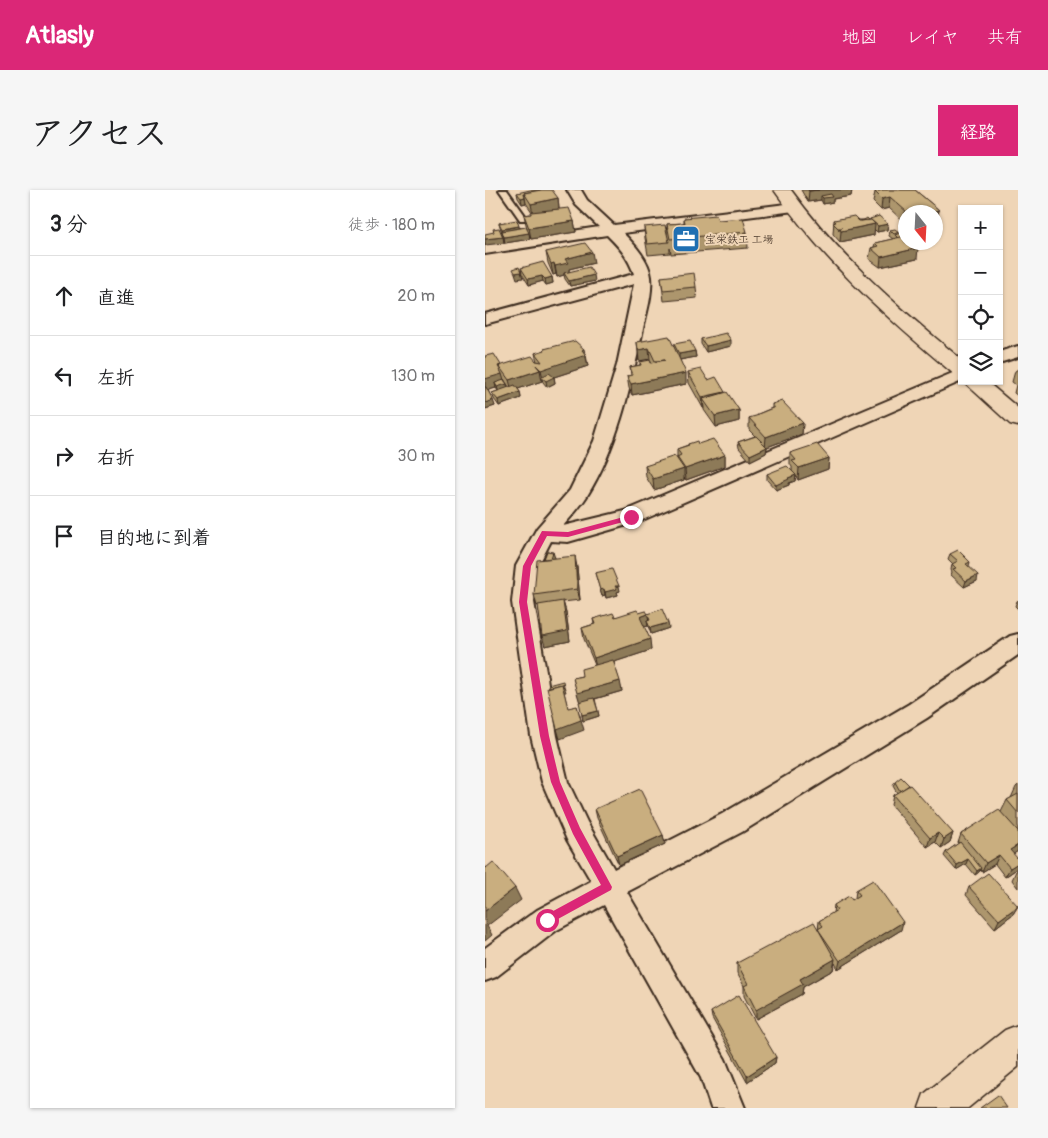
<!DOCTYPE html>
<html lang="ja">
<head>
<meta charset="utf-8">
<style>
  body { margin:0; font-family:Pangolin,"Klee One",sans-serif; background:#f6f6f6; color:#202124 }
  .controls { position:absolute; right:15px; top:15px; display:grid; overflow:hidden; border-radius:0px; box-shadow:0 1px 4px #0004 }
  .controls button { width:45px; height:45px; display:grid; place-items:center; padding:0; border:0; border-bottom:1px solid #e0e0e0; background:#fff; color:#202124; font:25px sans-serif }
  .compass { position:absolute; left:413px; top:15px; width:45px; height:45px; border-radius:50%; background:#fff; box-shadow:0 1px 4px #0004; rotate:162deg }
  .stop { position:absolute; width:15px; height:15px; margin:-11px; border:4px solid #db2777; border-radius:50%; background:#fff }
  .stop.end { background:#db2777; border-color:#fff; box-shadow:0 1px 5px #0008 }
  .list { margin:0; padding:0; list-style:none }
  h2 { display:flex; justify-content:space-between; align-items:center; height:65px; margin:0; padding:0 20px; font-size:21px }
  h2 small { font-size:16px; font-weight:400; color:#757577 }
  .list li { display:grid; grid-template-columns:32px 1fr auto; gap:15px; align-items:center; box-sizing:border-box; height:80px; padding:0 20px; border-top:1px solid #e0e0e0 }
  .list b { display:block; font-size:19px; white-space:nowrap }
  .list em { font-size:16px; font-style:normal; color:#757577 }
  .icon { flex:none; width:28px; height:28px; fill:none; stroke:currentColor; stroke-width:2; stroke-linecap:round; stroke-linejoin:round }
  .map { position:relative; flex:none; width:533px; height:918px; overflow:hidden; border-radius:0px }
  header { display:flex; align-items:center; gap:30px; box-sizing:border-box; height:70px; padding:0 25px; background:#db2777; color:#fff }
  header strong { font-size:24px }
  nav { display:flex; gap:28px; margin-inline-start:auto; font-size:18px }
  .intro { display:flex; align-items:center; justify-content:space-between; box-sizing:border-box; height:120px; padding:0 30px }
  h1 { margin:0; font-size:35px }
  .button { padding:12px 22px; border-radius:0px; background:#db2777; color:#fff; font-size:18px; font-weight:700 }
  main { display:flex; gap:30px; padding:0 30px }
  aside { flex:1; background:#fff; border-radius:0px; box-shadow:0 1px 4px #0004 }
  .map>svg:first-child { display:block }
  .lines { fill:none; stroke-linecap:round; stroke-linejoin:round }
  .service-casing { stroke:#3b2a1e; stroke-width:4 }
  .minor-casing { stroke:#3b2a1e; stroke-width:4 }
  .tertiary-casing { stroke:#3b2a1e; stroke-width:3 }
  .service { fill:#efd5b6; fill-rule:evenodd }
  .minor { fill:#efd5b6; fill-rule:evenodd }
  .tertiary { fill:#efd5b6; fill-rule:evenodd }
  .wall { fill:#ad966d; stroke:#3b2a1e; fill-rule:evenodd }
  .shaded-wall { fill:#8d7a59; stroke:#3b2a1e }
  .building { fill:#c9ae7f; stroke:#3b2a1e }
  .route { fill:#db2777 }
  .labels { text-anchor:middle; stroke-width:4; stroke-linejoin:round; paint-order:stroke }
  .far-poi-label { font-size:11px; fill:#3b2a1e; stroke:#efd5b6; text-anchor:start }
</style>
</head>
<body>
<header>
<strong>Atlasly</strong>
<nav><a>地図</a><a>レイヤ</a><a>共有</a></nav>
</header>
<div class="intro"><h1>アクセス</h1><a class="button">経路</a></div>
<main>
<aside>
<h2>3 分<small>徒歩 · 180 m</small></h2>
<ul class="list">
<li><svg class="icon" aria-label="ahead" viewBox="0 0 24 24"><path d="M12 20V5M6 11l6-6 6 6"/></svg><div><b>直進</b></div><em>20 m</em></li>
<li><svg class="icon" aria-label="left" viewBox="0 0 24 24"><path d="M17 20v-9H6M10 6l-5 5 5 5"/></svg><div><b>左折</b></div><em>130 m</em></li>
<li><svg class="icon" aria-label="right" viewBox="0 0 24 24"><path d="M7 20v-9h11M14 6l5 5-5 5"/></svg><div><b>右折</b></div><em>30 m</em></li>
<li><svg class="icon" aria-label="arrive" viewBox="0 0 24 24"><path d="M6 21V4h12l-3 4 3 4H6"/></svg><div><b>目的地に到着</b></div></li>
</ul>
</aside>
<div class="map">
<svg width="533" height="918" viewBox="0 0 533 918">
  <rect width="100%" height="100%" fill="#efd5b6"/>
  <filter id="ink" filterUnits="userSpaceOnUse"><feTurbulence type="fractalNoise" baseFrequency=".02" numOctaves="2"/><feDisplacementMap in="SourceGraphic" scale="10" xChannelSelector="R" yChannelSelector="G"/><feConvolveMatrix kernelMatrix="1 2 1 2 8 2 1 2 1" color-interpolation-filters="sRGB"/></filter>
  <g filter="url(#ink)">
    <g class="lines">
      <defs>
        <path id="service" d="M14,0H22L42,28L41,30H35Z"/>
        <g id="minor">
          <path d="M82,0H96L102,10L129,35L309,13L314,14L316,17L314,20L309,21L138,43C150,55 164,70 166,87C168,106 160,127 157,144C145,199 132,258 102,306C95,317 86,327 78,336L140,321L477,179V191L153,332L83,352L66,351L53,376L49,412L72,546L83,592L102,632L129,679L237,624L424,514L525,446L533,444V465L442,528L257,642L142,702L240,869L260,918H226L216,888L119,715L72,740L11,787L0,791V758L52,720L106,691L82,650L57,592L46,546L27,412L31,376L52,338L85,300L109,251L132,175L149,94L0,134V124L149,84C143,67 135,58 122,45L0,64V54L114,37L91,15Z"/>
          <path d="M533,156V167L514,173V162Z"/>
        </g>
        <g id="tertiary">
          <path d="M289,0H306C354,66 414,118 477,170V187L470,185C403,129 339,72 289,0Z"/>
          <path d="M478,191H501L533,218V236L525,234Z"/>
          <path d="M533,835V877L483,918H434L439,904L520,840Z"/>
        </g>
      </defs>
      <use href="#service" class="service-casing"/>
      <use href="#minor" class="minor-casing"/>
      <use href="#tertiary" class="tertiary-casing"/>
      <use href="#service" class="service"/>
      <use href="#minor" class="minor"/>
      <use href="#tertiary" class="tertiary"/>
    </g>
    <g class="wall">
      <path d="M316,0H367L366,6L348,9V12L338,14L336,10L323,12Z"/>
      <path d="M398,0H430L454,20L452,31H450V22H420V33L404,18L396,20L388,12L390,2Z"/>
      <path d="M32,3L73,8L74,19L89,31L91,42L46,49L44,44L45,49L20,53L14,33L42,39L39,25L46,24L47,22L41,13L37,14L33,8Z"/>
      <path d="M199,28L233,30L262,42L263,58L186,64L185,58V63L163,65L160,48L159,37L182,44V34L199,33Z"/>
      <path d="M385,29L403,34L402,40L392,42L389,39V45L355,52L348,44L349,30H385Z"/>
      <path d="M405,40L414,42V44L432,69L395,77L384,69L386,58L389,57L390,53L408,49L404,46Z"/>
      <path d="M61,62L109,73L84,79V82L110,91L85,96L80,89L79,85L72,87L71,84L68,85L63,73Z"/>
      <path d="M36,78L67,87L68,93L61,95L58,91L44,95L37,84Z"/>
      <path d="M176,87L211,97L212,108L179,111Z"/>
      <path d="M216,149L246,156L221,162L216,154Z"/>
      <path d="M152,152L189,156V154L210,161L211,167L195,170L201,194L147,205L144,198L142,186H146L145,177L155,175V172L167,173L165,169L154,171Z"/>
      <path d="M59,159L100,164L101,165L103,176L69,187L70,193L62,197L58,192L57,189V191L33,199L35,202L36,208L14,216L9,209L7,203L13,201L11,198L3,200L10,216L0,219V166L16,176L52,172L50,163L59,161ZM19,189L24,197L23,198Z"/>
      <path d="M533,179V206L529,203L531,195L527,192L530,181Z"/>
      <path d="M203,182L223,190L240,202V203L254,220V231L231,237L219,220V218H218L204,193Z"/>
      <path d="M287,214L318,233L317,244L282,257L281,263L265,271L254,258L253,252L270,246L264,240V228L273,226V224L287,218Z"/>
      <path d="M203,254H213L240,265V276L201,290L199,288V290L169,300L161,287L160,276L192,269V259L203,255Z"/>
      <path d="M305,263L344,268L343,279L313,290L311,286L310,291L304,293V295L291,300L282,290V284L307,281V277L305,274Z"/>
      <path d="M465,364L485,372L484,376L492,391L479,397L466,385L467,382L466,380L467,374H468L463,369Z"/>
      <path d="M70,368L92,377L95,410L78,412L81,422L85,451L60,456L53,415L52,416L49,405Z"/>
      <path d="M110,383L135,401L132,402L133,405L121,408L120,405L117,406Z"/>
      <path d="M533,410V419L530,416L532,411Z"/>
      <path d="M162,424L184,438L166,444L163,436L159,437L166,460L129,472L137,501L110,509L114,526L98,531L95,512L88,488L97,486L110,475L99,449L97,438L109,434L108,429Z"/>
      <path d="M410,592L468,643L465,652L456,658L450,652L442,657L406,615L408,605L412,603L408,596Z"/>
      <path d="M533,595V661L528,664L530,680L520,687L510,674L497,682L496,680L494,682L490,685L481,674L471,680L459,666L461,662L474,653H473L476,644L516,622L522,610L526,608L531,597Z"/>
      <path d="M110,619L178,645L180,654L134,675L112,628Z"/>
      <path d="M533,680V698L527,690L531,681Z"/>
      <path d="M484,697L533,716L528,724L510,738L481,705Z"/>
      <path d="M371,700L416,740L353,779L350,773L348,780L318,797L317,804L271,829L259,806V796L252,783V773L333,740L334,731L348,723L349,715L367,710L370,708Z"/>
      <path d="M226,822L291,867L290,873L262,892L227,828Z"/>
    </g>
    <g class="shaded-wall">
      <path d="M334,0H367L366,6L348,9V12L338,14V8L336,6V10L323,12L324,1Z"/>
      <path d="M40,7L41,13L37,14L36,8Z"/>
      <path d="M405,7L404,18L396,20L397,9Z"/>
      <path d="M73,8L74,19L48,24L46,14Z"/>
      <path d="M454,20L452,31H450V22H444Z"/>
      <path d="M89,31L91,42L46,49L44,38Z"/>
      <path d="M390,34L389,45L355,52L356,41Z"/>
      <path d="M403,34L402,40L392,42L393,36Z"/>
      <path d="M34,36L35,42L18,45L17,39Z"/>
      <path d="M44,43L45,49L20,53L19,47Z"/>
      <path d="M18,47L19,53L0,55V49Z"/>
      <path d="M433,58L432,69L395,77L396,67Z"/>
      <path d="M107,62L109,73L84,79V84L79,83V85L72,87L70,76L80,69Z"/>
      <path d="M69,73L71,84L68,85L66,74Z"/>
      <path d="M36,82L38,88L32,89L30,83Z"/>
      <path d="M109,85L110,91L85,96L84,91Z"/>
      <path d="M57,86L58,91L44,95L43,89Z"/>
      <path d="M67,87L68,93L61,95L60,89Z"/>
      <path d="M246,150V156L221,162V156Z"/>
      <path d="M164,158L165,169L154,171L153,160Z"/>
      <path d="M99,159L103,176L69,187L70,193L62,197L61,191L58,188L56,180Z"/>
      <path d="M210,161L211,167L194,170V164Z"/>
      <path d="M16,175L17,180L14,176L16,184H17L20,194H22L23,199L14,203L12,197L10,193L11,198L0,201V189L13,176Z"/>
      <path d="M55,180L57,191L27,201L24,190Z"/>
      <path d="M201,183V194L147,205L146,194Z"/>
      <path d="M35,202L36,208L14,216L13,210Z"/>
      <path d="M240,202V213L218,209L219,218H218L217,207Z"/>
      <path d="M8,210L10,216L0,219V213Z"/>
      <path d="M254,220V231L231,237L230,226Z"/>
      <path d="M318,233L317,244L282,257L281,263L265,271V265L280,258L281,247Z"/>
      <path d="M240,265V276L201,290L200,279Z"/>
      <path d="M344,268L343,279L313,290L314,278Z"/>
      <path d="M199,279V290L169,300L168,289Z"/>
      <path d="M311,285L310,291L304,293V295L291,300V295L303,288Z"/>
      <path d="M68,362L70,368L66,378L65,372Z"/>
      <path d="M90,366L92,377L95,410L92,399Z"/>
      <path d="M493,385L492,391L479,397L481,391Z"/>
      <path d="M130,396H134L135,401L132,402L133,405L121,408L120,402Z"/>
      <path d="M119,399L120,405L117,406L115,400Z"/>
      <path d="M78,411L81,422L85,451L60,456L57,446Z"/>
      <path d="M163,424L164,435L162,431L163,436L156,438L155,427Z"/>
      <path d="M183,433L184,438L166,444L165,438Z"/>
      <path d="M165,449L166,460L111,478L109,468Z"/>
      <path d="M135,491L137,501L95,513L92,503Z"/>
      <path d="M79,496L81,502H79L85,528L65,500Z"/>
      <path d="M92,516L99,540L75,549L72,539Z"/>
      <path d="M113,521L114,526L98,531L97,525Z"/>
      <path d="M453,643L450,652L442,657L445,648Z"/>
      <path d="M468,643L465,652L456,658L459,649Z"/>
      <path d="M178,645L180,654L134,675L132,666Z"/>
      <path d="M533,655V661L521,669L525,660Z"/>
      <path d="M514,665L510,674L497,682L501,673Z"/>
      <path d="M483,669L481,674L471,680L472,675Z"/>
      <path d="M533,673V675L530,680L520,687L525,678Z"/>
      <path d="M496,678L494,682L490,685L492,681Z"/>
      <path d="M30,698L36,710L2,736L7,745L0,751V721Z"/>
      <path d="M533,716L528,724L510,738L514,730Z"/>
      <path d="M418,732L416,740L353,779L355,771Z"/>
      <path d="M350,769L348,780L318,797L317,804L271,829V820L315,789Z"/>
      <path d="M291,867L290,873L262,892V886Z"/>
    </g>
    <g class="building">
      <path d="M45,0H56L39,3L40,7L36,8L32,3Z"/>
      <path d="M56,0H67L73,8L46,14L39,3Z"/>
      <path d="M323,0H334L324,1Z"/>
      <path d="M398,0H430L454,20L444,22H422L405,7L397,9L390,2Z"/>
      <path d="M346,4L348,7L338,8L336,6Z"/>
      <path d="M84,18L89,31L44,38L39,25L46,24V22Z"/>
      <path d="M231,25L233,30L258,28L262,42L185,49L182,34L200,33L199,28Z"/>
      <path d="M369,26L374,31L386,30L390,34L356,41L353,39L357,38H353L348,33L351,32L349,30Z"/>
      <path d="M394,26L403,34L393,36L385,29Z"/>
      <path d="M382,28L384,30L375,31L379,30Z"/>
      <path d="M32,30L34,36L17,39L14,33Z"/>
      <path d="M180,35L184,52L162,54L159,37Z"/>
      <path d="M41,37L44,43L19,47L17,41Z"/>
      <path d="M14,38L18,47L0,49V44L9,42L8,39Z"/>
      <path d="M410,39L414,42L409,44L405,40Z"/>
      <path d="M415,43L419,47L413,48L410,45Z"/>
      <path d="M420,46V52H428L433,58L396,67L386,58L393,56L390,53Z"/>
      <path d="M100,53L107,62L80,69L83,73L70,76L69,73L66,74L61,62Z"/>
      <path d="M58,72L67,87L60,89L57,86L43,89L36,78Z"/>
      <path d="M34,77L36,82L30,83L28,79Z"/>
      <path d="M104,77L109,85L84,91L79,83Z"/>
      <path d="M209,83L211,97L178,100L176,87Z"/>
      <path d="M241,143L246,150L221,156L216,149Z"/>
      <path d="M184,146L201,183L146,194L142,186L148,185L145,177L156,175L155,172L165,170L166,173L180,170L170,171L164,158L153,160L152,152Z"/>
      <path d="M90,151L99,159L97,160L101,165L56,180L50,174L55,180L24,190L14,176L47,166L51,171L57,172L50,163L60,160L59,159Z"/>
      <path d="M205,151L210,161L194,164L189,154Z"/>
      <path d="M9,164L16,175L13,176L17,184L0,189V166Z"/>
      <path d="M216,179L223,190L231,187L240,202L217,207L203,182Z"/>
      <path d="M64,183L69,187L61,191L56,187Z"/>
      <path d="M19,190L22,194L12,197L10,193Z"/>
      <path d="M30,195L35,202L13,210L7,203Z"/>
      <path d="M0,197H1L8,210L0,213Z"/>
      <path d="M242,202L254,220L230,226L218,209Z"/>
      <path d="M297,211L318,233L281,247L264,228L274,225L273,224L290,217L287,214Z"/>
      <path d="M271,246L282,257L265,265L253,252Z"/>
      <path d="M228,249L240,265L200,279L192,267L196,265L192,259L204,255L203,254L212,251L213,254Z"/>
      <path d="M332,254L344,268L314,278L307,271L311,270L305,263Z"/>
      <path d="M190,266L199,279L168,289L160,276Z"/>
      <path d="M302,276L311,285L303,288L304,289L291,295L282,284Z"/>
      <path d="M473,360L485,372L481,374L493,385L481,391L468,379L471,378L467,374L473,371L465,364Z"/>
      <path d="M62,361L68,362L66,368L59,369Z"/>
      <path d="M90,366L92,399L49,405L52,370Z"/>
      <path d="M127,379L134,396H130L132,399L120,402L119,399L115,400L110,383Z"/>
      <path d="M78,411L82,441L57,446L53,415Z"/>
      <path d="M177,419L183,433L165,438L162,431L165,430L162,424Z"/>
      <path d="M152,420L154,423L161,421L163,424L155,427L165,449L109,468L97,438L110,434L108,429L128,423L130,427Z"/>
      <path d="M128,470L135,491L92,503L88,488L97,486L96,479Z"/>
      <path d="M78,491L79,496L78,497L77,494L64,497L63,495Z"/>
      <path d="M77,494L83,518L92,516L96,530L72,539L62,498Z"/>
      <path d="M109,508L113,521L97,525L94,512Z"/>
      <path d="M416,587L424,595L415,601L410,592Z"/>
      <path d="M425,595L468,643L459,649L453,643L445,648L408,605Z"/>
      <path d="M155,599L178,645L132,666L110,619Z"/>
      <path d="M533,604V623L522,610Z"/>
      <path d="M514,620L533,641V655L525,660L533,669V673L525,678L514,665L501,673L476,644Z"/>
      <path d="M475,652L496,678L492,681L483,669L472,675L461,662Z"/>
      <path d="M8,672L30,698L0,721V676L1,678Z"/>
      <path d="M503,683L533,716L514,730L484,697Z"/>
      <path d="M388,690L418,732L355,771L333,739L338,736L334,731L352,720L349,715L364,706L367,710L375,705L371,700Z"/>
      <path d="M329,732L350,769L315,789L318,794L271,820L259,796L263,794L252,773Z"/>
      <path d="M254,805L291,867L262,886L226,822Z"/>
      <path d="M513,905L522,918H495Z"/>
    </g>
  </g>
  <path class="route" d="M146,325L150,327L149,329L83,347L62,346L46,376L42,412L64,546L75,592L95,638L127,697L126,700L62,735L59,733V726L116,695L88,644L66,592L55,546L34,412L38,376L57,341L83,342Z"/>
  <defs>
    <symbol id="office-square" viewBox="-11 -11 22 22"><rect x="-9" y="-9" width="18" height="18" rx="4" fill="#1f6fb2" stroke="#efd5b6"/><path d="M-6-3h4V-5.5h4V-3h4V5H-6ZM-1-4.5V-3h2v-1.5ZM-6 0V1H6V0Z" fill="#fff"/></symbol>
  </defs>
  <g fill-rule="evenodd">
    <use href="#office-square" x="185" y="33" width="32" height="32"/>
  </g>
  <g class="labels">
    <g class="far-poi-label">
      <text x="220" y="53">宝栄鉄工 工場</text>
    </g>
  </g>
</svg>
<div class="controls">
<button>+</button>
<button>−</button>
<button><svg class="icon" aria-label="locate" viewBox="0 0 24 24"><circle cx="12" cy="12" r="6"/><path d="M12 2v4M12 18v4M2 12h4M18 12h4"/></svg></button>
<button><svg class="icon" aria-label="layers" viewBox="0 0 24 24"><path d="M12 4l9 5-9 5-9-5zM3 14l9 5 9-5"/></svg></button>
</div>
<svg class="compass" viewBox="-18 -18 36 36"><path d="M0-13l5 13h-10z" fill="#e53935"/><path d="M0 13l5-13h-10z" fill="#757577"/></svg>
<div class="stop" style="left:62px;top:730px"></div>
<div class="stop end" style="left:146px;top:327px"></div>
</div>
</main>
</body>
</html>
